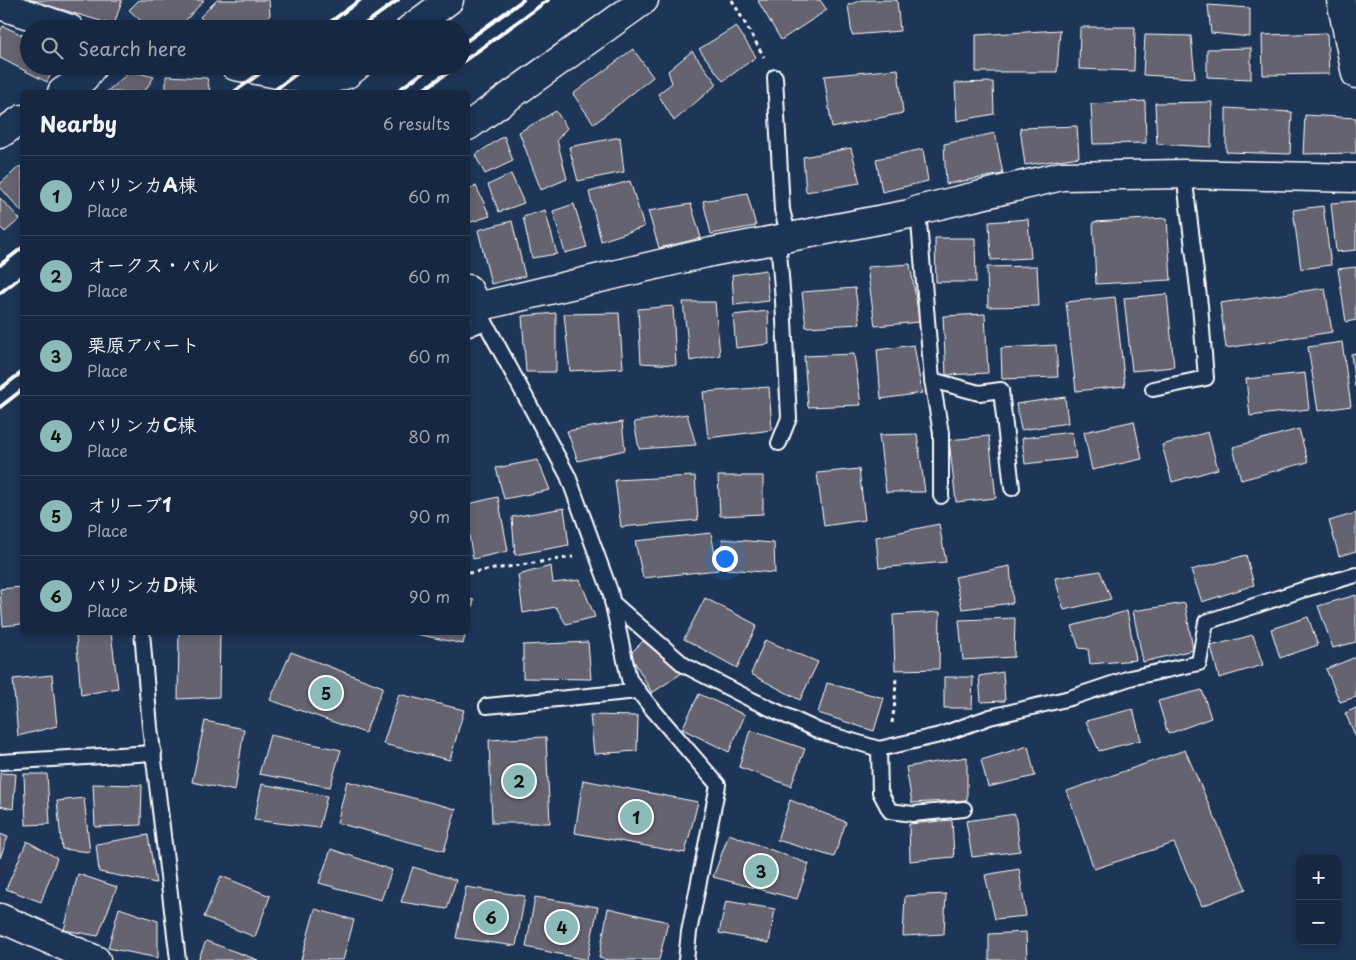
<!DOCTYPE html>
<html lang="en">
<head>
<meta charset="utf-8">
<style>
  body { margin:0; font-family:"Playpen Sans","Klee One",sans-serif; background:#23344c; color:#f1f3f6 }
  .controls { position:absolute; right:15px; bottom:15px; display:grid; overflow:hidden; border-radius:8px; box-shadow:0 2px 8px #0003 }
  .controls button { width:45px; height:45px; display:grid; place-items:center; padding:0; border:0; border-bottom:1px solid #35445a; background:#162841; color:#f1f3f6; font:25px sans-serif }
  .you { position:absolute; left:724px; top:558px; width:18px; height:18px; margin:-12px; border:4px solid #fff; border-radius:50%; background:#1a73e8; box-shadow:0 0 0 8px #1a73e833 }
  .badge { display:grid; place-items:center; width:32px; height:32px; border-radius:50%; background:#8bbbb9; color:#111; font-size:16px; font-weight:700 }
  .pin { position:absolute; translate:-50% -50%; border:2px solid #fff; box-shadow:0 1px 5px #0006 }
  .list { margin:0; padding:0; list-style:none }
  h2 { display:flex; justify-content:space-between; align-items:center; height:65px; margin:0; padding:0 20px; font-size:21px }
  h2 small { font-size:16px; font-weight:400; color:#9ea6b1 }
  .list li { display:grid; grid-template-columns:32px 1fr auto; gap:15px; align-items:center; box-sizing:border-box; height:80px; padding:0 20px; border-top:1px solid #35445a }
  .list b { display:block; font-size:19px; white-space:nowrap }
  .list p { margin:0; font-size:16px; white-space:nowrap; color:#9ea6b1 }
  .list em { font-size:16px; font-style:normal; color:#9ea6b1 }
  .icon { flex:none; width:28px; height:28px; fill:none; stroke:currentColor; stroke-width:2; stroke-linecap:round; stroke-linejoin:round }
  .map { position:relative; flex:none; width:1356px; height:960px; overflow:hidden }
  .search { position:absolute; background:#162841; box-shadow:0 2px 8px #0003; left:20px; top:20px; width:450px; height:55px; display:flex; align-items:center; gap:12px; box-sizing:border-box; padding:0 18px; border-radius:28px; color:#9ea6b1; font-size:19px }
  .panel { position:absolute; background:#162841; box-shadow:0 2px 8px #0003; left:20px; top:90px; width:450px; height:545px; border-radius:8px }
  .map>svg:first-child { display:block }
  .building { fill:#65646f; stroke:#fff }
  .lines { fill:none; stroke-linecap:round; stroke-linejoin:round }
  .service-casing { stroke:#fff; stroke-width:18 }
  .minor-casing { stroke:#fff; stroke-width:31 }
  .tertiary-casing { stroke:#fff; stroke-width:31 }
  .path { stroke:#fff; stroke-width:3; stroke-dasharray:4 4; stroke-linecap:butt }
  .service { stroke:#1d3557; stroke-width:14 }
  .minor { stroke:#1d3557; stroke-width:28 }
  .tertiary { stroke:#1d3557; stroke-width:28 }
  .rail { stroke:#fff; stroke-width:4 }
</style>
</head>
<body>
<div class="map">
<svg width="1356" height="960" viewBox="0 0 1356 960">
  <rect width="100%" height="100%" fill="#1d3557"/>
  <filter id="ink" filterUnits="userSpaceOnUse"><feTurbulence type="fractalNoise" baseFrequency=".02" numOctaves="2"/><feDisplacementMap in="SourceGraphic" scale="10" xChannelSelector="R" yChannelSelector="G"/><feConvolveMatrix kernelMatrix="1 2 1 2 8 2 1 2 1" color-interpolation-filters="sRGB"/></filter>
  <g filter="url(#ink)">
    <g class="building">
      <path d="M30,0H122L114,25Z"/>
      <path d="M139,0H204L178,29H150L129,10Z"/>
      <path d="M217,0H269L270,15L257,29H212L200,17Z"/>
      <path d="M760,0H820L827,10L781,40L758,1Z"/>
      <path d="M862,0H897L900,31L852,35L848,5Z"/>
      <path d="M1208,5L1250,8V37L1211,33Z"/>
      <path d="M3,26L29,38V66H55L47,82L0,58V32Z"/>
      <path d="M736,26L756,57L723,81L699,49Z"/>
      <path d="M1080,27H1135L1134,71L1079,69Z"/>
      <path d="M1060,30L1057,72H976V35Z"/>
      <path d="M1327,33L1329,74L1263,75L1262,35Z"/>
      <path d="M1145,35L1191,36L1195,78L1143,75Z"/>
      <path d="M1251,48V79L1207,77V49Z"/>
      <path d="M633,49L653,77L594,124L573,94Z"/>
      <path d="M692,51L717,84L674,121L658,94L672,83L668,71Z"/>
      <path d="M898,69L903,113L832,128L824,76Z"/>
      <path d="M131,71L154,77L144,92H106Z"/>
      <path d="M166,76L207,78L210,92H166Z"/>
      <path d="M993,82L994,114L957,121L955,83Z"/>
      <path d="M1145,101L1146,143L1093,144L1091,104Z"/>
      <path d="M1212,102L1211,147L1157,144L1155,103Z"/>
      <path d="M1226,108L1292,112L1290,154L1226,152Z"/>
      <path d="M556,111L567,128L557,140L567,179L541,190L519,132Z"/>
      <path d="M1305,115L1356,118V153L1303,154Z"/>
      <path d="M1077,126L1079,157L1025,165L1020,128Z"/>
      <path d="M995,133L1003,174L946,184L944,144Z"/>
      <path d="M504,136L513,161L485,174L475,155Z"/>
      <path d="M620,137L624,172L578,181L569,147Z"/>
      <path d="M851,148L860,183L806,192L803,157Z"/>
      <path d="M923,149L928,181L882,192L876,159Z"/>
      <path d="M20,166L22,169V212L0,187V184Z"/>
      <path d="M511,174L524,203L499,212L488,185Z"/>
      <path d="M630,181L644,227L601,241L589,192Z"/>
      <path d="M476,186L490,216L468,223V189Z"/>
      <path d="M747,193L756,226L711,234L703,201Z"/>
      <path d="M0,198L20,219L5,232L0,227Z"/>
      <path d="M1356,201V250L1336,252L1331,203Z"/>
      <path d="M574,204L587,247L565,253L553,211Z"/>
      <path d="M691,204L701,238L659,248L648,211Z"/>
      <path d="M1323,206L1331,265L1301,269L1293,210Z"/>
      <path d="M545,210L557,254L532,258L523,217Z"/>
      <path d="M1167,218L1171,280L1096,284L1093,222Z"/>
      <path d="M1028,219L1031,258L991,260L989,222Z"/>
      <path d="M512,221L525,276L491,284L478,230Z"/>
      <path d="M935,238H975L976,282H936Z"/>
      <path d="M910,264L920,322L875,326L867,267Z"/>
      <path d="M1037,266L1039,306L988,307L987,267Z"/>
      <path d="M1356,267V320L1346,322L1338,269Z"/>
      <path d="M766,270L769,301L734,305L732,275Z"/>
      <path d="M855,288L860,324L806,327L802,292Z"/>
      <path d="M1325,288L1332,332L1226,348L1220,303Z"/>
      <path d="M1167,294L1174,367L1132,371L1124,298Z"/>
      <path d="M1115,297L1125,386L1076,391L1066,302Z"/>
      <path d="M683,302H715L720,355L690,361Z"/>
      <path d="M673,306L676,365L641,363L638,309Z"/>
      <path d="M768,311L769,344L736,348L733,315Z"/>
      <path d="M556,313V372H526L522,316Z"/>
      <path d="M619,313L623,368L570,371L564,314Z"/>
      <path d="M985,314L988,373L946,375L943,316Z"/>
      <path d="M1342,342L1351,406L1318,411L1308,347Z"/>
      <path d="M914,345L922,393L881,399L877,350Z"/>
      <path d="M1056,345L1058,377L1002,379L1001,348Z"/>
      <path d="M1356,353V387H1355L1351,354Z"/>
      <path d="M854,354L861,405L808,407L804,356Z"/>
      <path d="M1305,373L1309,409L1250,416L1246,379Z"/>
      <path d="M769,387L772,430L708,438L703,392Z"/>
      <path d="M1065,397L1068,423L1021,430L1016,404Z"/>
      <path d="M687,414L696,445L639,449L634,422Z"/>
      <path d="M1134,421L1142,459L1092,470L1084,432Z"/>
      <path d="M622,422L625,450L578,461L567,431Z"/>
      <path d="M1299,429L1308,462L1241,480L1233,447Z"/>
      <path d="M1072,432L1076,458L1025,464L1022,438Z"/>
      <path d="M1208,432L1218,469L1172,482L1162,445Z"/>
      <path d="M917,434L925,492H886L879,435Z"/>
      <path d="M989,436L996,498L956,502L949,440Z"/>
      <path d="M538,460L550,490L504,499L496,468Z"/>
      <path d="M859,469L865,520L824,526L817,473Z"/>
      <path d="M695,476L698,520L621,527L615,480Z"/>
      <path d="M718,476H763V514L720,516Z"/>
      <path d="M498,497L508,551L473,559L468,529V504Z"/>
      <path d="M564,508L569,545L515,555L512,517Z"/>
      <path d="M1356,513V551L1339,556L1329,521Z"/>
      <path d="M939,524L946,562L879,568L876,537Z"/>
      <path d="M711,533L718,570L643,578L635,541Z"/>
      <path d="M722,539L774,543L775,573L727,569Z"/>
      <path d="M1246,555L1254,585L1202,602L1191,570Z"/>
      <path d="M551,566L553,583L580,580L595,617L566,624L556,607L523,613L518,575Z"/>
      <path d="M1010,566L1013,603L962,609L955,577Z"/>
      <path d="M1100,571L1111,599L1064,610L1055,578Z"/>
      <path d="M22,587V624L3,626L0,589Z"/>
      <path d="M1356,595V642L1333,648L1318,606Z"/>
      <path d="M705,598L757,625L737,668L684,639Z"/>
      <path d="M468,599L474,600L468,625Z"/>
      <path d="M1185,603L1193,650L1143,662L1133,611Z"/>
      <path d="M1127,611L1136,660L1090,664L1088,649L1079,648L1072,626Z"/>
      <path d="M940,612L939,669L895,670L893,615Z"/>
      <path d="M1308,617L1318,645L1280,658L1271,629Z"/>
      <path d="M1015,618L1014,657L963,660L959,620Z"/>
      <path d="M179,632H220L219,697L178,699Z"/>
      <path d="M407,632H466L463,644Z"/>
      <path d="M111,633L118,688L81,695L76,636Z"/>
      <path d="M1253,635L1263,665L1219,678L1211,646Z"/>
      <path d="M765,640L818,662L800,700L751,674Z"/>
      <path d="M643,641L682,673L652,693L630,654Z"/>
      <path d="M588,642L591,679L523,678V645Z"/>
      <path d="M291,652L383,687L365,733L270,700Z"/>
      <path d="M1356,657V697L1340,702L1326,669Z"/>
      <path d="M1003,672L1005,701L981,702L979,676Z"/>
      <path d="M52,675L57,726L18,736L13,679Z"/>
      <path d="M944,677H973L972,708H944Z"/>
      <path d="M827,683L884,698L874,731L818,713Z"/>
      <path d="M1202,690L1211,718L1168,734L1158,701Z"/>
      <path d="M399,694L464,710L450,760L383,744Z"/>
      <path d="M699,694L745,715L729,752L682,729Z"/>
      <path d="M1356,708V737L1345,713Z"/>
      <path d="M1133,709L1141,740L1099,751L1086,721Z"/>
      <path d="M590,715L638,716L637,751L594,754Z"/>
      <path d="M205,721L244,729L235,791L192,782Z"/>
      <path d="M750,730L805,749L791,786L739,767Z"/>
      <path d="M270,735L341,750L330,787L259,774Z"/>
      <path d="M546,737L550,823H492L489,740Z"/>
      <path d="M1028,746L1035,776L988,787L981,760Z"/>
      <path d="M1185,750L1246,889L1202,906L1174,843L1094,869L1067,791Z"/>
      <path d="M967,757V800L912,803L906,767Z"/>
      <path d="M0,773L16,774L13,809L0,806Z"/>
      <path d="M24,774H47L50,824L26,825Z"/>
      <path d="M583,780L698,802L685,853L575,833Z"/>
      <path d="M347,781L456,809L444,851L337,823Z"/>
      <path d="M93,784L142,785L141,825L95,827Z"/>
      <path d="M262,784L327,796L319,828L254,820Z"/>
      <path d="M84,798L90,852L62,849L57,801Z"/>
      <path d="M790,800L846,822L834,857L777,840Z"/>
      <path d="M1015,814L1020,851L972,857L966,821Z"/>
      <path d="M952,820L954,857L910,861L909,824Z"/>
      <path d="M0,834L8,837L0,858Z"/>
      <path d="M729,834L809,864L797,899L713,877Z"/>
      <path d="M148,835L156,883L99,872L96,844Z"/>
      <path d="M27,841L57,858L41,902L6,889Z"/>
      <path d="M331,849L392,870L381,900L319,883Z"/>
      <path d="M413,867L456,880L447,909L401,902Z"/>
      <path d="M1019,869L1026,916L995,919L985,875Z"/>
      <path d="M78,874L117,887L98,936L64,930Z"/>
      <path d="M221,876L270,896L255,937L204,917Z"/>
      <path d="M466,887L525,896L516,946L456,938Z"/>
      <path d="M946,894L944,934L903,936L905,896Z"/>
      <path d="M535,897L598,907L587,960L526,947Z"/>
      <path d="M726,901L775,909L769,943L719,933Z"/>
      <path d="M119,908L158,921V958L108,948Z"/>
      <path d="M608,908L668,922L659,960H609L599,958Z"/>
      <path d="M315,909L354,920L343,960H301Z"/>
      <path d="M1026,932L1027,960H989V934Z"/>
      <path d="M206,941L258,960H198Z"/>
    </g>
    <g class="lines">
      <defs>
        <g id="service">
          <path d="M775,77L782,210L789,237"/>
          <path d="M918,210L932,380L979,393L1001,390L1012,488"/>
          <path d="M778,239L783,301L789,418L779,443"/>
          <path d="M477,307L568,476L610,591L629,679L649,705L718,785L689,932L686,960"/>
          <path d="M468,329L485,322"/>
          <path d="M932,380L941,433V496"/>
          <path d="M1153,389L1206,378L1200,305L1184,174"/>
          <path d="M612,602L684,665L752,700L819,731L879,749L940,735L990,717L1070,698L1130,678L1199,663L1206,622L1302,590L1356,575"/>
          <path d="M142,632L150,727L178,960"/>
          <path d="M487,706L638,691"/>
          <path d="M879,749L880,792L890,811L913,814L964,809"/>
          <path d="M0,762L154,753"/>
        </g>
        <g id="minor">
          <path d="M1341,0L1356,74"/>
          <path d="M0,5L70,29"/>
          <path d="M410,29L449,0"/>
          <path d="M235,66L321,82L347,74L357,66"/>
          <path d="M62,92L84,78L93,66"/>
          <path d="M0,134L22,119"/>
          <path d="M468,289L477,307L711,252L915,213L918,210L1062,176L1184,174L1356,178"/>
          <path d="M0,918L96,960"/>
        </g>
        <path id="tertiary" d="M468,126L644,0"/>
      </defs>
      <use href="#service" class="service-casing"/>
      <use href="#minor" class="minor-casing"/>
      <use href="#tertiary" class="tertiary-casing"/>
      <g class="path">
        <path d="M732,0L764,57"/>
        <path d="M468,573L573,557"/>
        <path d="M892,723L895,702L896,676"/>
      </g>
      <use href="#service" class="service"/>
      <use href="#minor" class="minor"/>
      <use href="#tertiary" class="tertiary"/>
      <g class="rail">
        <path d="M321,29L360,0"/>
        <path d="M358,29L398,0"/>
        <path d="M461,45L523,0"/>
        <path d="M461,63L548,0"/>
        <path d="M234,92L270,66"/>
        <path d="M272,92L307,66"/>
        <path d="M396,92L432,66"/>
        <path d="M420,92L457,66"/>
        <path d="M0,265L22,248"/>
        <path d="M0,293L22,276"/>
        <path d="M0,389L22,372"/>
        <path d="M0,407L22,390"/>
      </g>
    </g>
  </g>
</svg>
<div class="controls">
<button>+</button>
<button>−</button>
</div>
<div class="you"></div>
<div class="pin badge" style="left:636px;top:817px">1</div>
<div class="pin badge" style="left:519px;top:781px">2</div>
<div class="pin badge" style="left:761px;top:871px">3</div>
<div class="pin badge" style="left:562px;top:927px">4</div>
<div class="pin badge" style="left:326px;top:693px">5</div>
<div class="pin badge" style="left:491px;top:917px">6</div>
<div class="search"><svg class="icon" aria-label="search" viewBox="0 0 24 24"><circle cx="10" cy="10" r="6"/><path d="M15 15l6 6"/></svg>Search here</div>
<section class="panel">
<h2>Nearby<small>6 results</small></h2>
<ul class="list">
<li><span class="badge">1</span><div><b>パリンカA棟</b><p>Place</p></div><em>60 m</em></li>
<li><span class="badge">2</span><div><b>オークス・パル</b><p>Place</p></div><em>60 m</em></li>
<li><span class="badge">3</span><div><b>栗原アパート</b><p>Place</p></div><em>60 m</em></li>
<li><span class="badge">4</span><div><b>パリンカC棟</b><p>Place</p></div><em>80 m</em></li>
<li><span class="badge">5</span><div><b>オリーブ1</b><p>Place</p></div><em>90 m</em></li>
<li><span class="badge">6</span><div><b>パリンカD棟</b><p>Place</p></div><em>90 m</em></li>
</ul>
</section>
</div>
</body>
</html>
